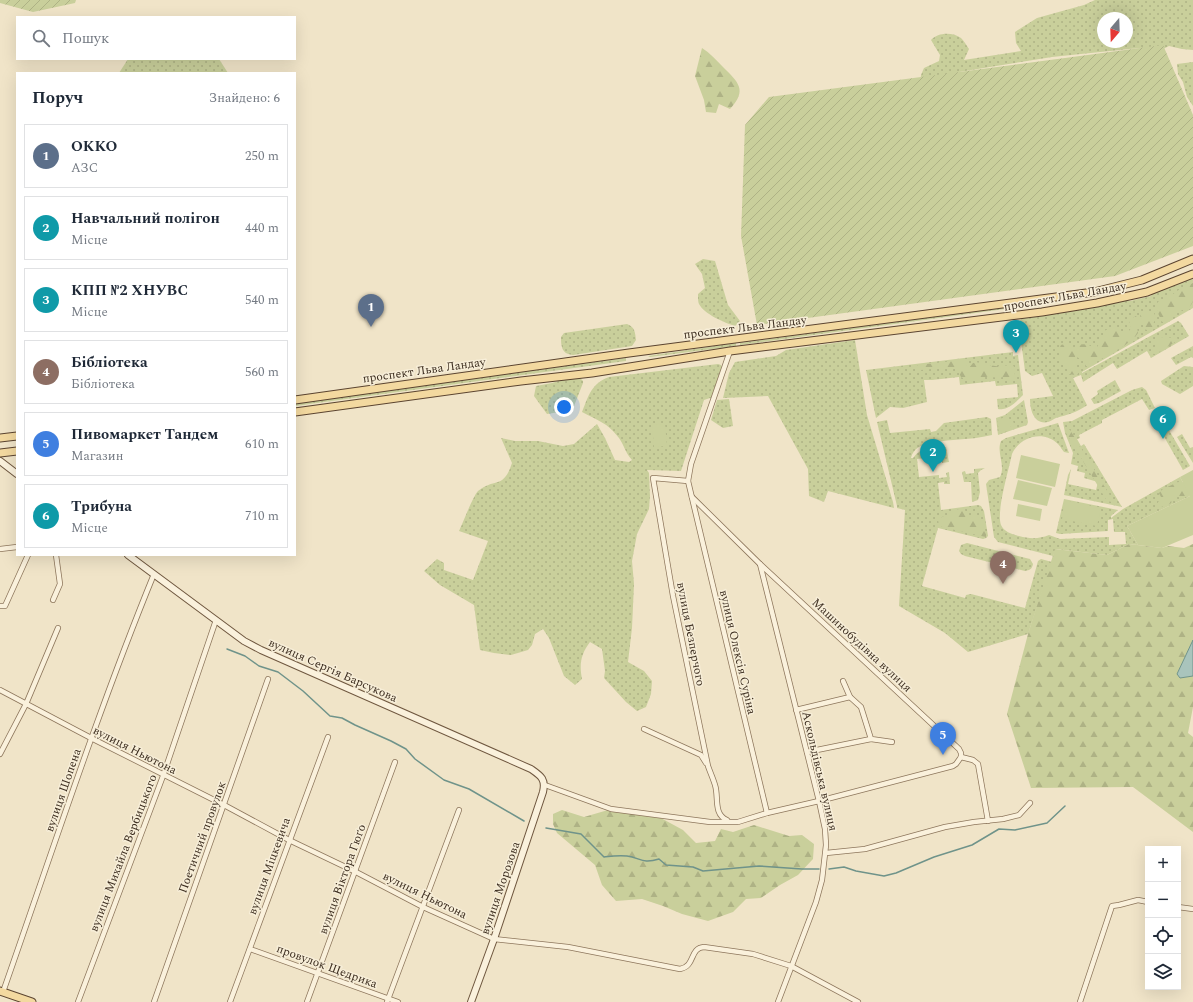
<!DOCTYPE html>
<html lang="uk">
<head>
<meta charset="utf-8">
<style>
  body { margin:0; font-family:Spectral,serif; background:#f2f2f3; color:#1f2937 }
  .controls { position:absolute; right:12px; bottom:12px; display:grid; overflow:hidden; border-radius:0px; box-shadow:0 4px 16px #0002 }
  .controls button { width:36px; height:36px; display:grid; place-items:center; padding:0; border:0; border-bottom:1px solid #e0e1e3; background:#fff; color:#1f2937; font:20px sans-serif }
  .compass { position:absolute; left:1097px; top:12px; width:36px; height:36px; border-radius:50%; background:#fff; box-shadow:0 4px 16px #0002; rotate:199deg }
  .you { position:absolute; left:564px; top:407px; width:14px; height:14px; margin:-10px; border:3px solid #fff; border-radius:50%; background:#1a73e8; box-shadow:0 0 0 6px #1a73e833 }
  .badge { display:grid; place-items:center; width:26px; height:26px; border-radius:50%; background:#0b8043; color:#fff; font-size:13px; font-weight:700 }
  .pin { position:absolute; translate:-50% -33px; filter:drop-shadow(0 1px 2px #0008) }
  .pin::after { content:''; position:absolute; top:21px; width:14px; height:12px; background:inherit; clip-path:polygon(0 0,100% 0,50% 100%) }
  .list { margin:0; padding:0; list-style:none }
  h2 { display:flex; justify-content:space-between; align-items:center; height:52px; margin:0; padding:0 16px; font-size:17px }
  h2 small { font-size:13px; font-weight:400; color:#747a83 }
  .list li { display:grid; grid-template-columns:26px 1fr auto; gap:12px; align-items:center; box-sizing:border-box; height:64px; margin:0 8px 8px; padding:0 8px; border:1px solid #e0e1e3; border-radius:0px }
  .list b { display:block; font-size:15px; white-space:nowrap }
  .list p { margin:0; font-size:13px; white-space:nowrap; color:#747a83 }
  .list em { font-size:13px; font-style:normal; color:#747a83 }
  .icon { flex:none; width:22px; height:22px; fill:none; stroke:currentColor; stroke-width:2; stroke-linecap:round; stroke-linejoin:round }
  .map { position:relative; flex:none; width:1193px; height:1002px; overflow:hidden }
  .search { position:absolute; background:#fff; box-shadow:0 4px 16px #0002; left:16px; top:16px; width:280px; height:44px; display:flex; align-items:center; gap:10px; box-sizing:border-box; padding:0 14px; border-radius:0px; color:#747a83; font-size:15px }
  .panel { position:absolute; background:#fff; box-shadow:0 4px 16px #0002; left:16px; top:72px; width:280px; height:484px; border-radius:0px }
  .map>svg:first-child { display:block }
  .grass { fill:url(#grass-dots); fill-rule:evenodd }
  .forest { fill:url(#forest-firs) }
  .garden { fill:url(#garden-furrows) }
  .pitch { fill:#c9cf9b }
  .water { fill:#a9c4bc; stroke:#6f938a }
  .lines { fill:none; stroke-linecap:round; stroke-linejoin:round }
  .stream { stroke:#6f938a; stroke-width:1.5 }
  .minor-casing { stroke:#8d765c; stroke-width:6 }
  .secondary-casing { stroke:#6f573f; stroke-width:8 }
  .primary-casing { stroke:#5b4430; stroke-width:9 }
  .minor { stroke:#faf1dc; stroke-width:4.5 }
  .secondary { stroke:#faf1dc; stroke-width:6 }
  .primary { stroke:#f3d9a0; stroke-width:7 }
  .labels { text-anchor:middle; stroke-width:3; stroke-linejoin:round; paint-order:stroke }
  .street-label { font-size:12px; fill:#3d2e20; stroke:#f7eed8 }
</style>
</head>
<body>
<div class="map">
<svg width="1193" height="1002" viewBox="0 0 1193 1002">
  <defs>
    <pattern id="grass-dots" width="8" height="8" patternUnits="userSpaceOnUse"><rect width="8" height="8" fill="#c9cf9b"/><path d="M2 2h.1M6 6h.1" fill="none" stroke="#aeb285" stroke-width="1.8" stroke-linecap="round"/></pattern>
    <pattern id="forest-firs" width="22" height="20" patternUnits="userSpaceOnUse"><rect width="22" height="20" fill="#c9cf9b"/><path d="M5 1l3.5 6h-7zM16 11l3.5 6h-7z" fill="#aeb285"/></pattern>
    <pattern id="garden-furrows" width="10" height="10" patternUnits="userSpaceOnUse"><rect width="10" height="10" fill="#c9cf9b"/><path d="M-1 1l2-2M0 10L10 0M9 11l2-2" fill="none" stroke="#aeb285"/></pattern>
  </defs>
  <rect width="100%" height="100%" fill="#f0e4c8"/>
  <g class="grass">
    <path d="M1095,0H1193V50L1182,49L1169,46L1157,52L1143,48L1129,49L1052,57L959,72L919,93L921,75L924,68L939,61L940,55L931,40C938,32 953,32 961,38C964,41 967,46 969,49L964,60L1021,51L1016,43L1015,32L1037,18L1084,5ZM1103,18H1127V42H1103Z"/>
    <path d="M128,59H219L228,73H119Z"/>
    <path d="M1193,62V106L1187,97L1183,82L1178,74L1177,64Z"/>
    <path d="M703,259L715,261L728,305L740,321L735,326C725,323 704,314 699,304C698,302 698,297 698,294L705,288L702,274L695,264Z"/>
    <path d="M1193,274V308L1082,372V373L1178,321L1181,323L1189,336L1151,358L1147,351L1117,369L1113,363L1083,382L1081,375L1073,378L1087,405L1086,406C1077,412 1067,415 1056,418C1053,419 1052,421 1048,422C1034,425 1030,410 1030,399L1053,396L1042,373L1032,376L1025,371L1019,326V322L1022,318L1122,300L1130,301L1151,296L1154,291Z"/>
    <path d="M1006,307L1005,309L740,345V343Z"/>
    <path d="M627,324C635,327 635,332 636,340L632,346L573,355C562,354 561,347 561,337L564,333Z"/>
    <path d="M855,340L867,415L893,502L894,508L828,491L824,502L809,496L808,469L768,396L723,398L729,373L735,362L776,356L786,350Z"/>
    <path d="M736,343V346L650,357L648,356Z"/>
    <path d="M1193,346V358L1191,357L1176,365L1171,358Z"/>
    <path d="M1013,352V356L1018,355L1023,395C1017,401 1008,411 998,409L997,399L1018,397L1017,384L996,386L995,381L960,385L959,377L932,380H924L927,402L903,408L890,407L876,418L866,370Z"/>
    <path d="M626,358V361L295,406V402Z"/>
    <path d="M718,364L721,365L723,369L713,400L710,398L704,400L681,471L647,470L649,473L650,496L649,509L637,534L632,561L634,584L632,628L628,662L644,671L652,681L651,694L646,707L637,711L626,702L604,678L605,671L602,649L590,642C581,654 579,664 582,679L575,685L564,676L549,638L543,629L535,634L532,645L528,650L511,655L494,653L480,650L474,605L440,585L424,571L437,559L444,563V570L473,580L488,541L459,531C463,523 473,496 478,491C495,477 503,490 512,463L501,438L515,441H538L563,446L574,444L597,424L605,438L615,460L629,462L632,460C626,454 624,445 619,438C607,422 598,421 582,412C589,395 591,384 609,377Z"/>
    <path d="M1184,366L1193,367V386L1180,394L1162,384L1161,381Z"/>
    <path d="M579,377L583,381V383L574,406L570,410L566,411L547,414L534,396L536,386L552,383L565,379Z"/>
    <path d="M1115,380L1121,391L1099,403L1094,404L1091,399L1098,394L1097,391Z"/>
    <path d="M1142,387L1146,390L1155,408L1149,410L1142,399L1102,420V423L1079,435L1080,438L1077,439L1081,446L1084,444L1122,507L1064,495L1068,475L1071,469L1068,484L1096,490L1098,482L1084,478L1085,473L1077,471L1078,466L1071,464L1073,453L1065,433L1063,422L1072,421L1132,390Z"/>
    <path d="M729,399L733,426L723,428L711,420L717,400Z"/>
    <path d="M1024,400L1028,422L1027,425L998,435L996,418L1005,415Z"/>
    <path d="M1156,413H1159L1190,466L1183,470L1154,419V416Z"/>
    <path d="M987,417L991,419L992,435C969,441 943,438 921,446C916,448 912,453 911,458H913C922,446 933,448 946,447L949,462L942,463L941,456L917,459L919,477L939,475V478L947,477L946,473L949,472L950,484H944V482L938,483L941,510L978,505L981,506L984,511L988,536L986,538L983,539L938,528L922,586L965,598L966,595L971,594L1025,608L1038,561L1041,559L1052,562L1028,634L968,652L945,633L899,606L905,510L897,508V506L877,422L887,420L890,433L930,429L931,432L936,431L944,423Z"/>
    <path d="M1058,423L1069,453L1064,452C1062,450 1061,447 1058,444C1044,430 1020,436 1012,454C1009,469 996,512 1001,525C1004,532 1012,534 1019,536C1030,539 1039,539 1049,535L1060,539L1109,537V545L1126,544L1125,532H1114L1113,519L1108,520V531L1060,534L1056,533L1064,499L1118,510L1111,516V518L1123,509L1180,477L1190,496L1127,526L1138,545L1129,544L1107,555L1056,549L1053,556L998,542L994,537L986,484L989,480L1000,477C1006,465 996,453 1001,441L1006,438Z"/>
    <path d="M1182,434L1190,448L1193,447V463L1177,437Z"/>
    <path d="M985,468L981,470L978,473L980,492L978,500L972,502L971,482H964L962,472L965,471L966,474L974,473V469Z"/>
    <path d="M967,543L1030,559L1033,564C1032,569 1030,570 1025,571L965,556L961,554L959,551L961,545Z"/>
  </g>
  <g class="forest">
    <path d="M702,48C710,53 716,60 723,67C738,82 748,90 730,109L719,104L716,113L706,112L704,100L695,76Z"/>
    <path d="M1193,283C1193,289 1193,294 1193,300C1192,311 1176,308 1170,320L1162,322C1160,316 1155,310 1157,304C1159,298 1166,299 1171,296C1177,290 1184,287 1193,283Z"/>
    <path d="M1147,312L1154,313L1156,318L1153,324L1154,328L1147,330L1144,329L1140,315Z"/>
    <path d="M1135,316L1139,318L1140,322L1137,328L1138,333L1135,337L1124,346L1089,366H1086L1084,361L1075,356L1078,374L1076,375L1067,374V367L1061,360V356L1058,352L1061,345L1065,344L1073,348C1081,342 1088,344 1096,349L1104,335V331C1113,327 1113,325 1121,332L1129,331L1131,328L1129,321Z"/>
    <path d="M1159,337L1177,338L1178,340L1157,354H1153L1156,342Z"/>
    <path d="M963,360L969,368L973,363C981,361 987,365 995,366C1002,367 1008,364 1014,366L1015,376C1010,381 1008,379 1003,377C997,379 992,376 986,377C980,377 987,377 981,380C974,382 966,380 961,377L957,369C945,364 929,371 916,370L915,367L918,365Z"/>
    <path d="M1006,417L1013,421L1014,424L1011,426L1010,430L1004,433H999L997,422L999,419Z"/>
    <path d="M1068,429L1070,430L1075,438L1112,499V502L1107,501L1066,433Z"/>
    <path d="M1178,482L1185,483L1193,494L1189,496H1177L1170,504L1158,508L1156,506L1161,497L1159,493L1163,489Z"/>
    <path d="M963,508L965,510L967,517L976,515L979,520L982,519L986,533V537L946,528L939,526L938,519L944,516H949L951,511Z"/>
    <path d="M1129,544L1162,548L1168,546L1184,548L1193,544V640L1177,674L1180,678L1193,676V707L1188,733L1193,737V832L1133,787L1031,788L1007,714L1028,634L1055,549L1107,555Z"/>
    <path d="M562,810L584,817L608,810L659,817L683,830L696,843L715,841L721,829L733,832L754,825L789,836L802,835L814,844L813,859L798,875L780,885L761,898L746,899L733,912L708,921L682,914L663,906L642,899L616,901L602,885L595,865L557,833L553,824V814Z"/>
  </g>
  <g class="garden">
    <path d="M0,0H76L75,3L33,12L0,3Z"/>
    <path d="M1163,45L1193,115V246L1115,276L757,325L741,236L745,125L769,97Z"/>
  </g>
  <g class="pitch">
    <path d="M665,424L667,446L654,447L652,425Z"/>
    <path d="M1021,455L1060,464L1055,487L1016,478Z"/>
    <path d="M1193,470V535L1162,548L1138,545L1127,526L1190,496L1180,477Z"/>
    <path d="M1018,480L1052,488L1047,506L1013,499Z"/>
    <path d="M1065,500L1101,508L1097,526L1062,519Z"/>
    <path d="M1018,504L1042,509L1040,521L1016,516Z"/>
  </g>
  <path class="water" d="M1193,640V676L1180,678L1177,674Z"/>
  <g class="lines">
    <g class="stream">
      <path d="M227,649L245,656L259,666L278,672L303,691L330,716L342,718L355,725L391,741L406,749L415,759L444,780L469,789L524,821"/>
      <path d="M546,828L581,834L604,857C612,856 619,855 627,856C641,858 642,864 659,859L666,865L693,867L703,871L759,866L802,869H819"/>
      <path d="M829,869L844,867L856,871L884,876L896,873L934,857L972,845L999,829L1015,830L1047,823L1065,806"/>
    </g>
    <defs>
      <g id="minor">
        <path d="M730,351L691,464L688,481L767,813"/>
        <path d="M688,481L653,478L673,596L708,766C710,772 713,778 715,785C719,797 713,814 727,820"/>
        <path d="M692,497L760,564L959,749L961,753V757"/>
        <path d="M0,549L17,547"/>
        <path d="M760,564L819,801L825,829L826,845L822,880L816,902L778,1002"/>
        <path d="M53,600L60,584L56,555"/>
        <path d="M0,606H5L28,555"/>
        <path d="M843,681L850,697L861,707L871,739L892,742"/>
        <path d="M0,690L91,738L224,805L289,840L356,872L423,907L494,939L568,947L680,969C696,966 689,948 704,947L753,954L791,966L858,1002"/>
        <path d="M796,710L850,697"/>
        <path d="M644,729L701,755L706,763"/>
        <path d="M807,752L871,739"/>
        <path d="M0,754L26,704L58,628"/>
        <path d="M961,757L973,760L978,764L988,821"/>
        <path d="M545,785L611,809L710,822H738L767,813L819,801L953,766L956,764L961,757"/>
        <path d="M826,853L865,849L945,827L974,822L1003,819L1019,815L1030,803"/>
        <path d="M1178,907L1193,909"/>
        <path d="M250,949L398,1002"/>
        <path d="M3,992C52,852 98,711 154,574"/>
        <path d="M78,1002L163,776L216,620"/>
        <path d="M154,1002L268,679"/>
        <path d="M230,1002L328,737"/>
        <path d="M307,1002L395,762"/>
        <path d="M387,1002L459,810"/>
        <path d="M1080,1002L1112,906L1119,905L1138,900L1148,902"/>
      </g>
      <g id="secondary">
        <path d="M0,461L17,474"/>
        <path d="M128,555L244,641L261,650L531,769C541,776 546,779 543,792L494,939L471,1002"/>
      </g>
      <g id="primary">
        <path d="M295,400L629,353L1094,292L1142,280L1193,259"/>
        <path d="M295,412L521,381L592,373L730,351L1042,312L1097,303L1147,292L1193,274"/>
        <path d="M0,438L17,436"/>
        <path d="M0,453L17,451"/>
        <path d="M0,991L32,1002"/>
      </g>
    </defs>
    <use href="#minor" class="minor-casing"/>
    <use href="#secondary" class="secondary-casing"/>
    <use href="#primary" class="primary-casing"/>
    <use href="#minor" class="minor"/>
    <use href="#secondary" class="secondary"/>
    <use href="#primary" class="primary"/>
  </g>
  <g class="labels">
    <g class="street-label">
      <text transform="translate(1065 296) rotate(-10)" y="4">проспект Льва Ландау</text>
      <text transform="translate(745 327) rotate(-7)" y="4">проспект Льва Ландау</text>
      <text transform="translate(424 370) rotate(-8)" y="4">проспект Льва Ландау</text>
      <text transform="translate(691 634) rotate(79)" y="4">вулиця Безперчого</text>
      <text transform="translate(862 645) rotate(43)" y="4">Машинобудівна вулиця</text>
      <text transform="translate(738 652) rotate(77)" y="4">вулиця Олексія Суріна</text>
      <text transform="translate(333 670) rotate(24)" y="4">вулиця Сергія Барсукова</text>
      <text transform="translate(135 750) rotate(27)" y="4">вулиця Ньютона</text>
      <text transform="translate(820 771) rotate(77)" y="4">Аскольдівська вулиця</text>
      <text transform="translate(63 790) rotate(-71)" y="4">вулиця Шопена</text>
      <text transform="translate(202 837) rotate(-70)" y="4">Поетичний провулок</text>
      <text transform="translate(123 853) rotate(-69)" y="4">вулиця Михайла Вербицького</text>
      <text transform="translate(269 866) rotate(-70)" y="4">вулиця Міцкевича</text>
      <text transform="translate(342 879) rotate(-70)" y="4">вулиця Віктора Гюґо</text>
      <text transform="translate(500 888) rotate(-71)" y="4">вулиця Морозова</text>
      <text transform="translate(425 895) rotate(26)" y="4">вулиця Ньютона</text>
      <text transform="translate(327 966) rotate(20)" y="4">провулок Щедрика</text>
    </g>
  </g>
</svg>
<div class="controls">
<button>+</button>
<button>−</button>
<button><svg class="icon" aria-label="locate" viewBox="0 0 24 24"><circle cx="12" cy="12" r="6"/><path d="M12 2v4M12 18v4M2 12h4M18 12h4"/></svg></button>
<button><svg class="icon" aria-label="layers" viewBox="0 0 24 24"><path d="M12 4l9 5-9 5-9-5zM3 14l9 5 9-5"/></svg></button>
</div>
<svg class="compass" viewBox="-18 -18 36 36"><path d="M0-13l5 13h-10z" fill="#e53935"/><path d="M0 13l5-13h-10z" fill="#747a83"/></svg>
<div class="you"></div>
<div class="pin badge" style="left:371px;top:327px;background:#5c6f8a">1</div>
<div class="pin badge" style="left:933px;top:472px;background:#0f9aa8">2</div>
<div class="pin badge" style="left:1016px;top:353px;background:#0f9aa8">3</div>
<div class="pin badge" style="left:1003px;top:584px;background:#8d6e63">4</div>
<div class="pin badge" style="left:943px;top:755px;background:#3f7fe0">5</div>
<div class="pin badge" style="left:1163px;top:439px;background:#0f9aa8">6</div>
<div class="search"><svg class="icon" aria-label="search" viewBox="0 0 24 24"><circle cx="10" cy="10" r="6"/><path d="M15 15l6 6"/></svg>Пошук</div>
<section class="panel">
<h2>Поруч<small>Знайдено: 6</small></h2>
<ul class="list">
<li><span class="badge" style="background:#5c6f8a">1</span><div><b>ОККО</b><p>АЗС</p></div><em>250 m</em></li>
<li><span class="badge" style="background:#0f9aa8">2</span><div><b>Навчальний полігон</b><p>Місце</p></div><em>440 m</em></li>
<li><span class="badge" style="background:#0f9aa8">3</span><div><b>КПП №2 ХНУВС</b><p>Місце</p></div><em>540 m</em></li>
<li><span class="badge" style="background:#8d6e63">4</span><div><b>Бібліотека</b><p>Бібліотека</p></div><em>560 m</em></li>
<li><span class="badge" style="background:#3f7fe0">5</span><div><b>Пивомаркет Тандем</b><p>Магазин</p></div><em>610 m</em></li>
<li><span class="badge" style="background:#0f9aa8">6</span><div><b>Трибуна</b><p>Місце</p></div><em>710 m</em></li>
</ul>
</section>
</div>
</body>
</html>
